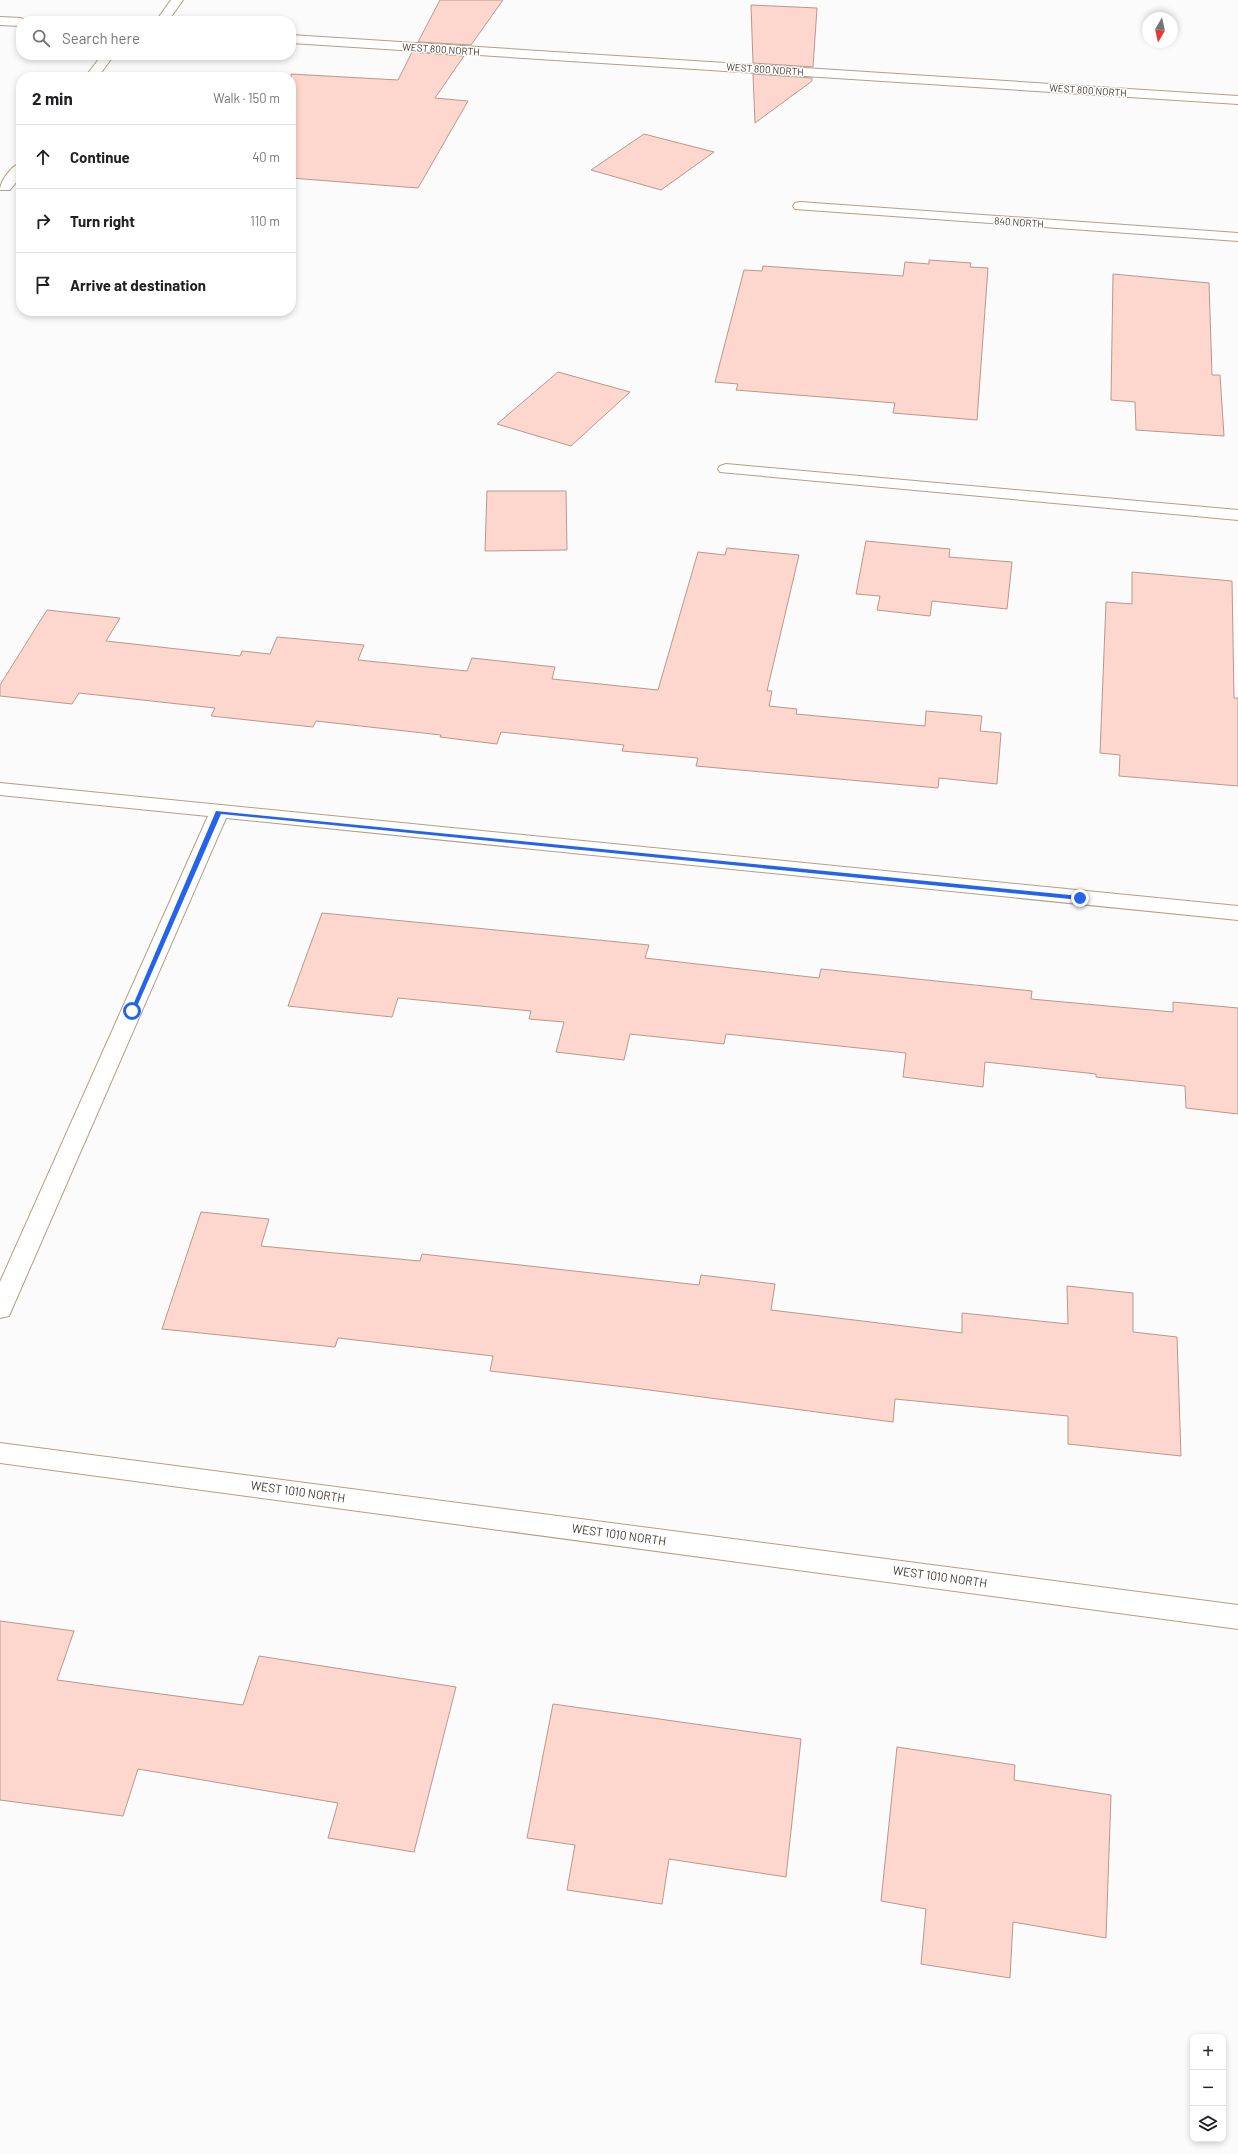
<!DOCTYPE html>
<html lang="en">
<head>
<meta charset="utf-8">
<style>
  body { margin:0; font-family:Barlow,sans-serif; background:#f2f2f2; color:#202124 }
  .controls { position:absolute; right:12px; bottom:12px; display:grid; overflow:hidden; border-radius:8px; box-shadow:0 2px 6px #0003 }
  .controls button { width:36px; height:36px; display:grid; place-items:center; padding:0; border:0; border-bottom:1px solid #e0e0e0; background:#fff; color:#202124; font:20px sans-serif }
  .compass { position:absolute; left:1142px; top:12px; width:36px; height:36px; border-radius:50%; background:#fff; box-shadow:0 2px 6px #0003; rotate:189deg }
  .stop { position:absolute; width:12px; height:12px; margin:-9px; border:3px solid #2563eb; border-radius:50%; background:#fff }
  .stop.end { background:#2563eb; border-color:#fff; box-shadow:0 1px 4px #0008 }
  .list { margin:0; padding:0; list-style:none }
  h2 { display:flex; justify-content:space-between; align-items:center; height:52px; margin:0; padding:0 16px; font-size:17px }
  h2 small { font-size:13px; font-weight:400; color:#757577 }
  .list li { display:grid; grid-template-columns:26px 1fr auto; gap:12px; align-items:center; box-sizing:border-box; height:64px; padding:0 16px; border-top:1px solid #e0e0e0 }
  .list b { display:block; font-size:15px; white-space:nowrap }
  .list em { font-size:13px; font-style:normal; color:#757577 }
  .icon { flex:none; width:22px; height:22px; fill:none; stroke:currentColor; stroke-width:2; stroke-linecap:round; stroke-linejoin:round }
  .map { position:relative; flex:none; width:1238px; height:2154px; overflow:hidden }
  .search { position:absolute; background:#fff; box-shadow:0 2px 6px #0003; left:16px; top:16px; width:280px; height:44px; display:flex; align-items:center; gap:10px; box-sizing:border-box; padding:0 14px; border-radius:16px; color:#757577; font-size:15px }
  .panel { position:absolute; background:#fff; box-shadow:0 2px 6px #0003; left:16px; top:72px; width:280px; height:244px; border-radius:16px }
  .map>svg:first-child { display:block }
  .building { fill:#fdd7cd; stroke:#ba978d }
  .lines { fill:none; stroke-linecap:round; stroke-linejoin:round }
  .minor-casing { stroke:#b49e84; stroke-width:2 }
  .minor { fill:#fff; fill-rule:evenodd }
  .route { fill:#2563eb }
  .labels { text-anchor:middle; stroke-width:3; stroke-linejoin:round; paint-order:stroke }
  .far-street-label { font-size:10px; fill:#43392e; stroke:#fff }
  .street-label { font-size:12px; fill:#43392e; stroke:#fff }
</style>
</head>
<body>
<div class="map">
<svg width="1238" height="2154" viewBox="0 0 1238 2154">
  <rect width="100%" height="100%" fill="#fbfbfb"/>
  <g class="building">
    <path d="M440,0H503L471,45L418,42Z"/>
    <path d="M751,5L817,8L813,67L753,63Z"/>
    <path d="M412,52L464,56L435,98L468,101L418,188L291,178V74L398,80Z"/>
    <path d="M753,74L812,78V81L755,123Z"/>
    <path d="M644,134L714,152L661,190L591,170Z"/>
    <path d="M929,260L971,263L970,267L988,268L977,420L893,413L895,403L736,390L738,384L715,382L744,270L762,271L763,266L903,276L905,262L929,264Z"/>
    <path d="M1113,274L1209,283L1212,375H1220L1224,436L1136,430L1135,402L1111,400Z"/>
    <path d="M558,372L630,392L571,446L497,424Z"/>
    <path d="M487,491H566L567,550L485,551Z"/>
    <path d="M866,541L950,549L949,557L1012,562L1007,609L932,601L930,616L877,610L880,596L856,594Z"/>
    <path d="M727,548L799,555L767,691H772L769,706L797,709L796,714L925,726L926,711L982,716L980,731L1001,733L997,784L939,778L938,788L696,766L698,758L622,751L624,745L501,732L497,744L440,737L441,735L316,721L313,727L211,716L215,708L79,693L72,704L0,696V685L47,610L120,618L106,641L240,656L242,651L270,654L277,637L364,645L358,660L467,671L472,658L555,667L552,679L658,690L698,552L725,555Z"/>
    <path d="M1132,572L1232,581L1234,698H1238V786L1119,776L1120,755L1100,753L1106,602L1132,604Z"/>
    <path d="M322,913L649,945L645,958L819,978L821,969L1032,991L1031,999L1173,1012V1002L1238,1008V1114L1186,1108L1185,1086L1096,1077V1074L985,1062L983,1087L903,1077L906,1053L726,1034L724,1044L630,1034L624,1060L556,1052L564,1022L529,1019L531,1011L398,998L392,1017L288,1006Z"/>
    <path d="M201,1212L269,1219L261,1246L420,1261L422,1254L699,1285L701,1275L775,1284L771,1310L962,1333V1313L1068,1324L1067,1286L1133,1293V1332L1177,1337L1181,1456L1068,1444V1416L895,1399L893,1422L634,1388L490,1371L493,1356L338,1338L335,1347L162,1329Z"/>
    <path d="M0,1621L74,1631L57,1680L243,1705L259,1656L456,1687L414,1852L328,1838L338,1803L138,1769L123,1816L0,1800Z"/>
    <path d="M553,1704L801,1739L786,1877L669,1859L662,1904L567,1890L575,1845L527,1838Z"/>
    <path d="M897,1747L1015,1765L1014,1780L1111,1795L1106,1938L1013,1922L1010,1978L921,1964L926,1909L881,1901Z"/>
  </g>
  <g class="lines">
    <defs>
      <g id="minor">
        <path d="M171,0H183L168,21H156Z"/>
        <path d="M0,17L21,18L26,21H21V26L0,25Z"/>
        <path d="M291,35L1238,96V104L291,43Z"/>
        <path d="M102,55H114L98,77H85Z"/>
        <path d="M21,163V176L10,190H0C0,181 12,165 21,163Z"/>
        <path d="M800,202L1238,233V241L795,209L793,206L795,203Z"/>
        <path d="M726,464L1238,510V520L720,472L718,469L720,466Z"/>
        <path d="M0,783L1238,906V920L226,818L12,1309L9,1316L0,1318V1282L208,816L0,795Z"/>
        <path d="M0,1443L1238,1605V1629L0,1463Z"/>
      </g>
    </defs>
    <use href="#minor" class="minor-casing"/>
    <use href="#minor" class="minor"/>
  </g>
  <path class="route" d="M216,811L1080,896L1083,898L1080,900L221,814L135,1011L130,1012Z"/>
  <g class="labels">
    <g class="far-street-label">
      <text transform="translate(441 49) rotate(4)" y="4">WEST 800 NORTH</text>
      <text transform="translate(765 69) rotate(4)" y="4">WEST 800 NORTH</text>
      <text transform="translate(1088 90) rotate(4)" y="4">WEST 800 NORTH</text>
      <text transform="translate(1019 222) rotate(4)" y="4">840 NORTH</text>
    </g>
    <g class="street-label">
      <text transform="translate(298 1492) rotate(8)" y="4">WEST 1010 NORTH</text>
      <text transform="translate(619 1535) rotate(8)" y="4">WEST 1010 NORTH</text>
      <text transform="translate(940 1577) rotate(8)" y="4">WEST 1010 NORTH</text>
    </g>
  </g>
</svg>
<div class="controls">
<button>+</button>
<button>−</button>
<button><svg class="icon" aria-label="layers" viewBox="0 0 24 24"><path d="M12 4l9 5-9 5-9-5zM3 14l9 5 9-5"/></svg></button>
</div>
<svg class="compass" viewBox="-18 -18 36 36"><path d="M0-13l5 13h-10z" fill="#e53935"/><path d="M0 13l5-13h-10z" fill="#757577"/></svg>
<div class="stop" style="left:132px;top:1011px"></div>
<div class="stop end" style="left:1080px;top:898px"></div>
<div class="search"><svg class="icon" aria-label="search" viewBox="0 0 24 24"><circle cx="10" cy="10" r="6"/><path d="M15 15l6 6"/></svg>Search here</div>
<section class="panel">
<h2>2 min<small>Walk · 150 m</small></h2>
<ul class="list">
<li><svg class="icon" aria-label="ahead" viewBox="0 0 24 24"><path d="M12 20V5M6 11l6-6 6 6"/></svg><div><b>Continue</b></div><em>40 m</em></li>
<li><svg class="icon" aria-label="right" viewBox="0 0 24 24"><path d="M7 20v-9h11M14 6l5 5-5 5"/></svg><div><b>Turn right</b></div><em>110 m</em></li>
<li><svg class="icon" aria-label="arrive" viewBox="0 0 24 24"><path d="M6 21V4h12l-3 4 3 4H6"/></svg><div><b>Arrive at destination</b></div></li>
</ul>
</section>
</div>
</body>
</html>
